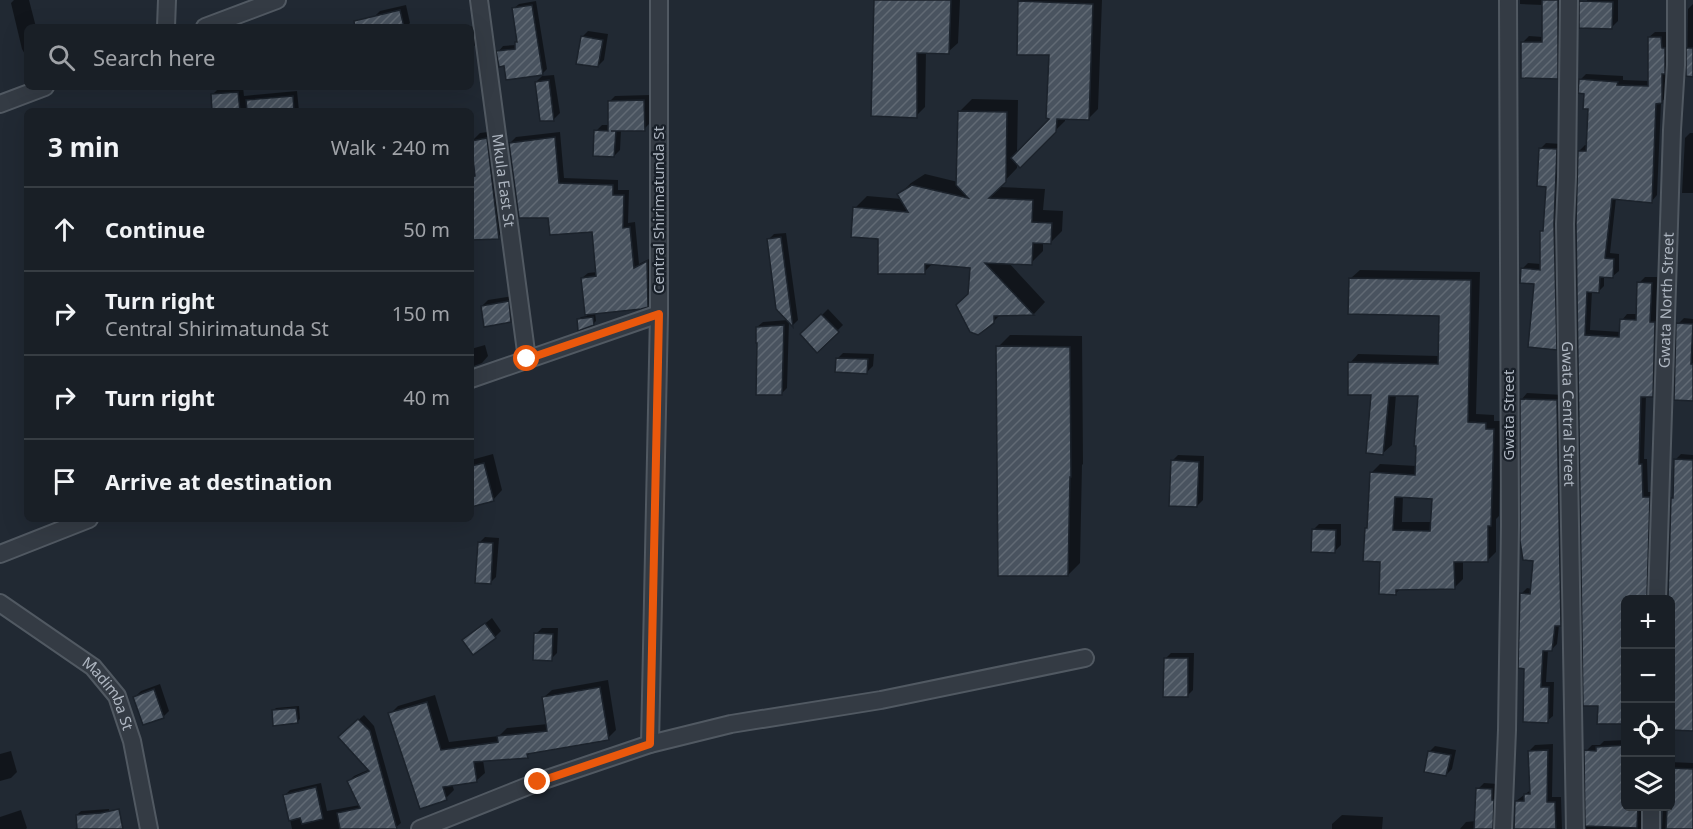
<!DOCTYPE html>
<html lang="en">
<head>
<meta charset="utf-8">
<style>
  body { margin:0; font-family:"Noto Sans",sans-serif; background:#262c32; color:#f1f3f6 }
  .controls { position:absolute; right:18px; bottom:18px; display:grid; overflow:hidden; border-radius:9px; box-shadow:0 6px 24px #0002 }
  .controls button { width:54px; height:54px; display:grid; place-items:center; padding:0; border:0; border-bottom:2px solid #373d43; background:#191f26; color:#f1f3f6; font:30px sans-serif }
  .stop { position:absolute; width:18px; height:18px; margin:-14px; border:4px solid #ea580c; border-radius:50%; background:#fff }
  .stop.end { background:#ea580c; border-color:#fff; box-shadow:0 2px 6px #0008 }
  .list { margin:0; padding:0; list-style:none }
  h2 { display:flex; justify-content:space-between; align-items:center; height:78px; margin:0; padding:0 24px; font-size:26px }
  h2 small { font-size:20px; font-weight:400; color:#9fa2a7 }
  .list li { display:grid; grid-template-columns:39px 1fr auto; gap:18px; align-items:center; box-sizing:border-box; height:84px; padding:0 24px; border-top:2px solid #373d43 }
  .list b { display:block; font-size:22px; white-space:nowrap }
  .list p { margin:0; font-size:20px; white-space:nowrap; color:#9fa2a7 }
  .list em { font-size:20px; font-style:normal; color:#9fa2a7 }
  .icon { flex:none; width:33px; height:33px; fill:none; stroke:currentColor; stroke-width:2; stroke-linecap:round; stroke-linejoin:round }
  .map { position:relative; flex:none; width:1693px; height:829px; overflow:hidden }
  .search { position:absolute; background:#191f26; box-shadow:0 6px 24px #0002; left:24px; top:24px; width:450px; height:66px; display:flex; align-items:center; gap:15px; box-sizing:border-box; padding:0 21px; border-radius:9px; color:#9fa2a7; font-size:22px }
  .panel { position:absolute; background:#191f26; box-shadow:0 6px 24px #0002; left:24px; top:108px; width:450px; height:414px; border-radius:9px }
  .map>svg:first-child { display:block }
  .shadow { fill:#0007; fill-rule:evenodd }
  .building { fill:url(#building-hatch); stroke:#1b222b; stroke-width:1.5; fill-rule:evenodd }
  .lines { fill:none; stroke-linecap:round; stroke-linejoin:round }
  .minor-casing { stroke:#515962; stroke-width:20 }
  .minor { stroke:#343b44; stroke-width:16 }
  .route { stroke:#ea580c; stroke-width:8 }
  .labels { text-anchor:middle; stroke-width:4.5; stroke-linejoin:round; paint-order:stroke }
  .street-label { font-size:15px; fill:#aeb6c1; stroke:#192029 }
</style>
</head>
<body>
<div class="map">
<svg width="1693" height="829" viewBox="0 0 1693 829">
  <defs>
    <pattern id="building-hatch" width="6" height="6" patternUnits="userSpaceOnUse" patternTransform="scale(1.5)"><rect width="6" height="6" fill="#49535f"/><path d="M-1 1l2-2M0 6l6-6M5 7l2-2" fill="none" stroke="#616a74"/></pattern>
  </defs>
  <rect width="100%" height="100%" fill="#212933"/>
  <g class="shadow">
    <path d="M14,0H29L36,27H27V58L22,49L11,3Z"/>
    <path d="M877,0H960L958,43L948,52L926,51L925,107L916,116Z"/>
    <path d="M1020,0H1102L1098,109L1089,118L1065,117V121L1020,165L1017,162V168L999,187L1045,189L1043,210L1063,211L1062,231L1050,243L1043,242V251L1031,263L1008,262L1045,302L1034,314H1001L993,322L970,294L972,267L933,263L924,272L880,238L855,208L867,196L902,199L899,195L911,183L925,174L958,182L960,111L972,99L1018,100L1017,154L1053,117L1051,54L1018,53Z"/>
    <path d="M1520,0H1564L1563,71L1557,77L1523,42L1529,36L1543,37V5L1520,4Z"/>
    <path d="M1587,0H1618V21L1612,27L1585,26Z"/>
    <path d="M536,1L547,69L542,74L506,65L498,52L503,46L516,45L518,41L513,9L519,4Z"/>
    <path d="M1693,4V76L1687,75L1688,9Z"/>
    <path d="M406,5L410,23L406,27H377L374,17L380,11Z"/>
    <path d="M478,26L480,40L474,46H471V27H466Z"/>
    <path d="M588,31L608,34L604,60L598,66L582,37Z"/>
    <path d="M1655,32H1666L1667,43H1671L1670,67L1667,70L1668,96L1661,102L1657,195L1652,201L1616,198L1610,253L1619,254V271L1613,276H1604V286L1598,292L1592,291L1590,330L1621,332L1622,320L1627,314H1637L1639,283L1645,277H1657L1656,317H1660L1658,390L1652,396L1646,395L1644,459H1647L1648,492H1655V600H1626L1600,705L1585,704L1579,151L1585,145L1588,146L1590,108L1580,80L1586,74L1623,76V80L1649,81V37Z"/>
    <path d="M554,75L560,113L554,119H541L536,82L542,76Z"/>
    <path d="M243,87L244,96L297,91L299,111H214L212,95L218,89Z"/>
    <path d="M650,95V123L644,129L621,130L620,150L614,156L596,131L602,125H610L609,102L615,96Z"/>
    <path d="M495,131L506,229L498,237L471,239V171L476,170L472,141L480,133Z"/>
    <path d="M560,132L564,178L618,180V190H629L628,223L635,222L639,264L653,257L654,299L648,305L595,312L596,321L593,324L579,319L581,317L587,316L582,278L588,273L597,272L593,231L550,217L510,143L516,137Z"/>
    <path d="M1690,133H1693V193H1682L1685,138Z"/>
    <path d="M1546,143L1562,144V343L1556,348L1535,283L1522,269L1528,263L1541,264L1542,231L1545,228L1548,186L1540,149Z"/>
    <path d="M786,233L798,320L793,325L789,321L787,388L781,394L757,327L763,322L788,320L768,240L774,234Z"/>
    <path d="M1360,270L1480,272L1476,414L1494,415V421H1502L1499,516L1496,519V552L1487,561H1463V579L1454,588L1400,589L1395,594L1382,561L1366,528L1368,526L1371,473L1380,464L1417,466L1419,395L1396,394L1392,445L1383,453L1373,394L1350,363L1358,354L1439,356L1440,315L1351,278ZM1403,496L1433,497L1432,522H1402Z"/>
    <path d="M514,296L517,315L511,321L482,306L488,300Z"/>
    <path d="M828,309L843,325L817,351L802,335Z"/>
    <path d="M1684,318L1693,319V400L1678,324Z"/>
    <path d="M1010,335L1082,336L1083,464L1082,465L1080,563L1068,575L998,347Z"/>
    <path d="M485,345L488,356L482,363L471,367V349Z"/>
    <path d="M843,353L874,354L873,366L867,372L837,359Z"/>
    <path d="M1527,393L1563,395L1566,619L1559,625L1557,644L1551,650H1548L1546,682H1554L1553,716L1547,721L1525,667L1521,594L1527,588L1532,589L1534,560L1522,399Z"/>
    <path d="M493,454L502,490L493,500L471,505V460Z"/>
    <path d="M1681,454L1693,455V730L1670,729V600H1669L1672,498L1674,497L1675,460Z"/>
    <path d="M1178,455L1204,456L1203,500L1197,506L1172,461Z"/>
    <path d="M1319,524H1341V545L1335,551L1313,530Z"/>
    <path d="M485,537L499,538L496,577L490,583L479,543Z"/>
    <path d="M492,618L501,631L495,637L464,640Z"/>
    <path d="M542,628H558L557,653L551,659L536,634Z"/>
    <path d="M1171,653H1194L1193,690L1187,696L1165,659Z"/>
    <path d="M608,680L616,730L608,738L532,751L527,756L483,760L485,773L476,781L452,784L454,790L446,798L390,714L398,706L435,695L449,742L499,736L507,728L548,724L543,698L552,690Z"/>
    <path d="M160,684L169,711L163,717L135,697L141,691Z"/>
    <path d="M299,706L300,719L297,722L273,711L276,708Z"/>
    <path d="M364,715L374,726L401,823L394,829H292L285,795L290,790L321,783L327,811L360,805L349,781L354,776L370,769L340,737Z"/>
    <path d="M1626,740V806H1647L1648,829H1586V751L1592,745H1600L1604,741Z"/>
    <path d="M1553,744L1552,797H1561L1562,829H1515L1516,801L1532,789L1529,751L1535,745Z"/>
    <path d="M1435,746L1456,750L1452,769L1446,775L1429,752Z"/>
    <path d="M11,751L17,772L11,778L0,781V754Z"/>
    <path d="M1670,762L1693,763V829H1662L1663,806H1670Z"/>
    <path d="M1484,783L1498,784L1501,829H1460L1466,822L1476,821L1478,789Z"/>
    <path d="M109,809L111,829H75L78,827L77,815L81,811Z"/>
    <path d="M21,810L27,828L26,829H0V817Z"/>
    <path d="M1342,815L1383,817L1382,829H1332V824Z"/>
  </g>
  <g class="building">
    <path d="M874,0H951L949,54L917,53V118L871,116Z"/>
    <path d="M1542,0H1558V79L1521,78V42H1542Z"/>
    <path d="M1018,1L1093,4L1089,120L1057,119L1056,132L1020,168L1011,158L1049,119L1046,118L1049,55H1017Z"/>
    <path d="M1579,1L1613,2L1612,29L1579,28Z"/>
    <path d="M532,5L543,75L506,80L504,66L499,67L496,51L515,49V42H517L512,8Z"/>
    <path d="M400,10L404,27H355L354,21Z"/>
    <path d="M581,36L603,40L598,67L576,64Z"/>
    <path d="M1648,37H1661L1662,48H1665V74H1662V103L1656,104L1652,203L1612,199L1605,258L1614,259L1613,278L1600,277L1599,293L1587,292L1585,335L1619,337L1620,319L1636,320L1637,282L1652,283L1650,322H1655L1653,397H1641L1639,464H1642L1643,497H1650L1647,597H1626V724H1597L1598,706H1583L1576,224L1578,151H1586L1588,109H1583L1584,94L1578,93L1579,79L1618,82L1617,85L1648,86Z"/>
    <path d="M1686,48H1693V77L1686,76Z"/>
    <path d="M549,80L554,121H540L535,82Z"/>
    <path d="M238,92L240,111H212L211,94Z"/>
    <path d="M293,96L294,111H247L246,100Z"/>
    <path d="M644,100L645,131H611H616L614,157L593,156L594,130L608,131V101Z"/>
    <path d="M958,111L1007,112L1006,182L989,198L1033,200L1032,222L1052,223L1051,244L1033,243L1032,265L985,263L1034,315L994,316V323L978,335L970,332L956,305L968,294L970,268L925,264V274H878V239L851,237L853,207L908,212L897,194L912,185L968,198L956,185Z"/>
    <path d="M555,137L559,183L613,185V195H624L623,228L630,227L634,268L647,261L648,307L641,309L585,315L581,278L596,276L592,232L550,235L548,218H519L509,143Z"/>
    <path d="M487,138L499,239L471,240V177L475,176L471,141Z"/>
    <path d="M1539,148L1557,149L1554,224L1557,350L1528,347L1534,284L1520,283L1521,268L1540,270V231H1543L1546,187L1537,186Z"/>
    <path d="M781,237L793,327L776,309L767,239Z"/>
    <path d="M1349,278L1471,280L1468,422L1486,423V429H1494L1491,526H1488V562H1454L1455,589L1396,590V595L1379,594L1380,562L1363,561L1365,528H1367L1370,472L1415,475L1416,446H1414L1418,396H1389L1383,455L1366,453L1371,395H1348V362L1438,364L1439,316L1348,314ZM1395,497L1432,499L1430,531L1393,530Z"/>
    <path d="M509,301L511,322L484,327L481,306Z"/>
    <path d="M821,314L839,332L817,353L800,334Z"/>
    <path d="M593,317L594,325L578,331L577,319Z"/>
    <path d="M1676,323L1693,324L1691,364H1693V401L1674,400Z"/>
    <path d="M784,325L782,395H756L757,343H756V327Z"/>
    <path d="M996,346L1070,347L1071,477H1070L1068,576H998Z"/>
    <path d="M836,358L868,359L867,374L835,372Z"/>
    <path d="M1520,399L1557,400L1561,626H1555L1552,651H1543L1541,687H1549L1548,723L1523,722L1524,669L1518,668L1520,593L1530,594L1533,561L1523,560L1520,541Z"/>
    <path d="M1674,459L1693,460V731L1671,730V598H1668L1671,498H1673Z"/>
    <path d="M1171,460L1199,462L1197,507L1169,506Z"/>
    <path d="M484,463L494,501L471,507V466Z"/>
    <path d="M1312,529L1336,530L1335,553L1311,552Z"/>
    <path d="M478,542L493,543L491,584L475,583Z"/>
    <path d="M485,623L496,638L473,655L462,640Z"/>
    <path d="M534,633L553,634L552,661L533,660Z"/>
    <path d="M1164,658H1188V697H1163Z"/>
    <path d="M600,687L609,740L527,754L528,758L474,762L477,782L443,787L447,800L420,809L388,713L427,702L441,750L498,742L497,736L547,731L542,697Z"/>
    <path d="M154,689L164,718L143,725L133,697Z"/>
    <path d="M296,708L298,723L273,726L272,710Z"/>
    <path d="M358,719L370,731L397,829H340L337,813L360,808L347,781L369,771L338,737Z"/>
    <path d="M1626,745V807H1638L1637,828L1585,826L1584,750L1596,751V747Z"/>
    <path d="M1548,750L1547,802H1555L1556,829H1514L1515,801H1524V794H1530L1528,751Z"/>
    <path d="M1428,751L1451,755L1446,776L1424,772Z"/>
    <path d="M1671,768L1693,769V829H1666L1667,809H1671Z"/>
    <path d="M316,787L323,819L302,824L300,818L289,821L283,795Z"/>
    <path d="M1476,788L1492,789V800H1494L1493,829H1474Z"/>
    <path d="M119,809L123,829H77L76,815L101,813Z"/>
  </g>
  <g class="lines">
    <defs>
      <g id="minor">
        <path id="s1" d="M479,0L527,359"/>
        <path id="s2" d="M1569,0L1567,177L1565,224L1575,829"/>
        <path d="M166,27L167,0"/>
        <path d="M205,27L277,0"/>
        <path d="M0,104L45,87"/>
        <path d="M471,379L659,314"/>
        <path d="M0,554L89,519"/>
        <path id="s3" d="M1657,600L1672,130L1676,65V0"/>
        <path id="s4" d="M0,603L93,667L117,696L132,741L149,829"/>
        <path d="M650,744L659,314V0"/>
        <path d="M420,829L538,782L650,744L731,724L881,700L1085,658"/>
        <path d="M1503,829L1507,730L1510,525L1508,0"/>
        <path d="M1651,829V806"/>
      </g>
    </defs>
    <use href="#minor" class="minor-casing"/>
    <use href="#minor" class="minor"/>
  </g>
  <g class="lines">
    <path class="route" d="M527,359L659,314L650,744L538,782"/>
  </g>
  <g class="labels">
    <g class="street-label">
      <text dy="5" stroke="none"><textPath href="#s1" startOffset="182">Mkula East St</textPath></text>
      <text transform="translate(659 210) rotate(-90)" y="5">Central Shirimatunda St</text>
      <text dy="5" stroke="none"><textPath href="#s3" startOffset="300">Gwata North Street</textPath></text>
      <text dy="5" stroke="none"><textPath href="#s2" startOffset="414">Gwata Central Street</textPath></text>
      <text transform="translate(1509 415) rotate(-90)" y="5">Gwata Street</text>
      <text dy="5" stroke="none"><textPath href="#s4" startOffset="144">Madimba St</textPath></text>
    </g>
  </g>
</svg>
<div class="controls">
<button>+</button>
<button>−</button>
<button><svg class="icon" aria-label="locate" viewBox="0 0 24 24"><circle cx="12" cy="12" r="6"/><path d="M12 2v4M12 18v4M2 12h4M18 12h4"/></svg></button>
<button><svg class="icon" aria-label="layers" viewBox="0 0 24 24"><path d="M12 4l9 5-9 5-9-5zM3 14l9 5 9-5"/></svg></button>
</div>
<div class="stop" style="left:527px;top:359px"></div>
<div class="stop end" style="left:538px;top:782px"></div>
<div class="search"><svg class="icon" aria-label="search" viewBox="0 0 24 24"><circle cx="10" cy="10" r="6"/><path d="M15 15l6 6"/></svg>Search here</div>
<section class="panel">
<h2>3 min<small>Walk · 240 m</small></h2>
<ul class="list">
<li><svg class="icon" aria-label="ahead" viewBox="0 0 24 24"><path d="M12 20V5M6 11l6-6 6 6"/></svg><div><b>Continue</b></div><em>50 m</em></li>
<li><svg class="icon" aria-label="right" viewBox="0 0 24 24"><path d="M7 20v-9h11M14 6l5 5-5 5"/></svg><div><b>Turn right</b><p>Central Shirimatunda St</p></div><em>150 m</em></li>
<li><svg class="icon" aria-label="right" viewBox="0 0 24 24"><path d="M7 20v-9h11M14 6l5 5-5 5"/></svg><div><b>Turn right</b></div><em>40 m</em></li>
<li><svg class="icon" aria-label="arrive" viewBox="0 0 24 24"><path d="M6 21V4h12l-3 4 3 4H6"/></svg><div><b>Arrive at destination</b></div></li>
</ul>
</section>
</div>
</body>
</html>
